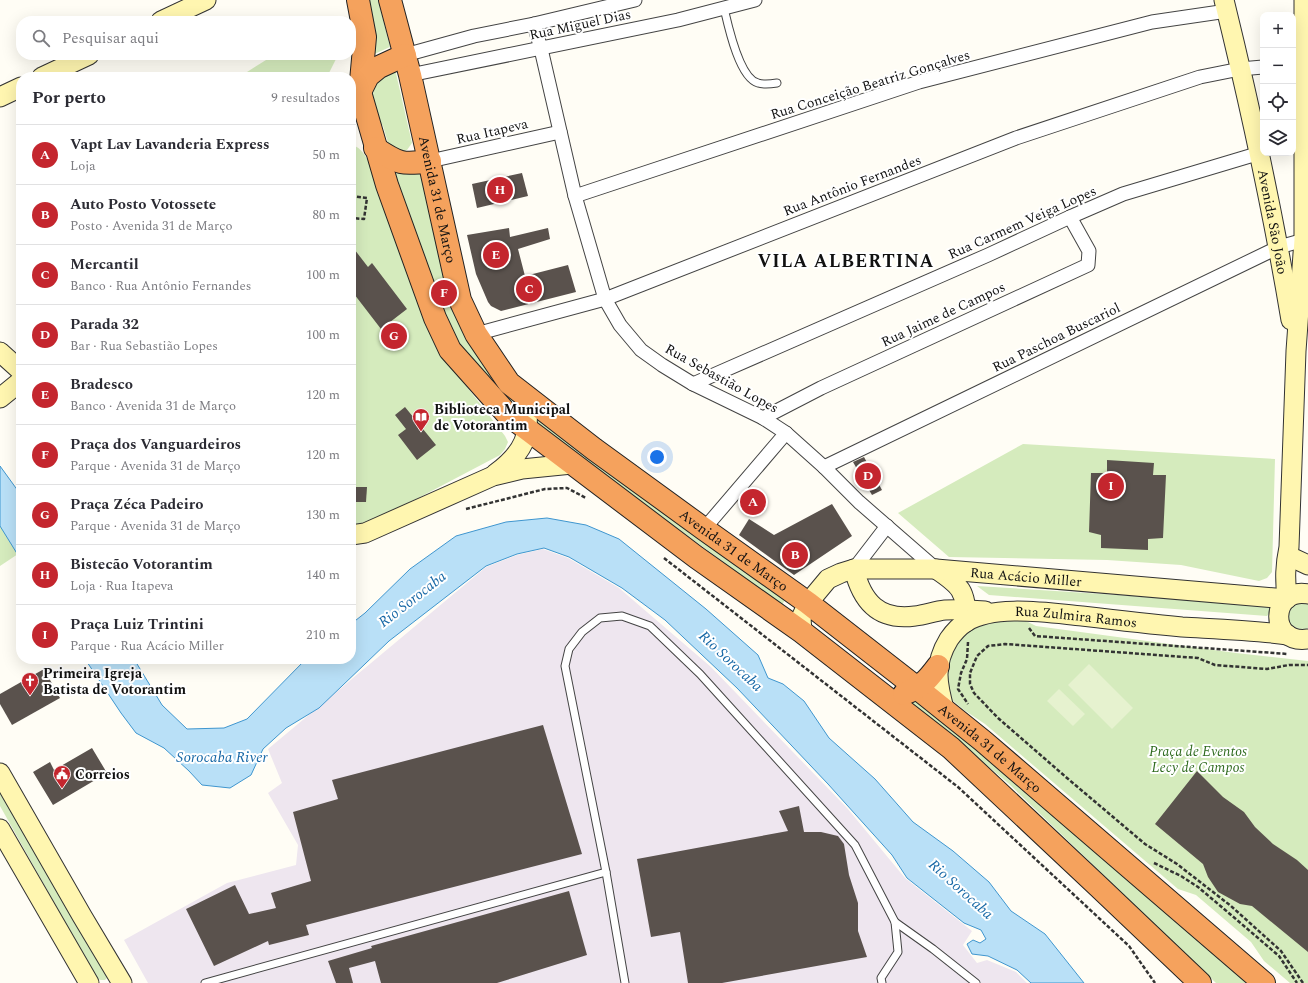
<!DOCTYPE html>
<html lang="pt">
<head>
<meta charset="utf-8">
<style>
  body { margin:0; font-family:Spectral,serif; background:#f2f2f3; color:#2b2b33 }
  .controls { position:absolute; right:12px; top:12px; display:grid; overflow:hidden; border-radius:8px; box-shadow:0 4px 16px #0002 }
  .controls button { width:36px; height:36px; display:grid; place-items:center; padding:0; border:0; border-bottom:1px solid #e1e1e2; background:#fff; color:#2b2b33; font:20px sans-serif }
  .you { position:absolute; left:657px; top:457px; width:14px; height:14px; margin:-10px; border:3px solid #fff; border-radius:50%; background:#1a73e8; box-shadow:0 0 0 6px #1a73e833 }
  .badge { display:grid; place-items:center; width:26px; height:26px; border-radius:50%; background:#c4262e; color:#fff; font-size:13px; font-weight:700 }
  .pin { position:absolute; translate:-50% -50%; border:2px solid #fff; box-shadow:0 1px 4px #0006 }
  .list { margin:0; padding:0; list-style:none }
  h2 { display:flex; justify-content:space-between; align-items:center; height:52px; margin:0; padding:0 16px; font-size:17px }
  h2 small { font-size:13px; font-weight:400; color:#7c7c81 }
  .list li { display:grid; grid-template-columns:26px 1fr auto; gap:12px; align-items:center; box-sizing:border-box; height:60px; padding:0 16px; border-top:1px solid #e1e1e2 }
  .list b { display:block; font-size:15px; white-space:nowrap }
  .list p { margin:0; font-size:13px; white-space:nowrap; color:#7c7c81 }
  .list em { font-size:13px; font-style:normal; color:#7c7c81 }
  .icon { flex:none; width:22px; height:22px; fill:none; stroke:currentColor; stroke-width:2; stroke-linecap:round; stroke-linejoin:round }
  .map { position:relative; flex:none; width:1308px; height:983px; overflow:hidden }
  .search { position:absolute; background:#fff; box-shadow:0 4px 16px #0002; left:16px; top:16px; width:340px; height:44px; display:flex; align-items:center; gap:10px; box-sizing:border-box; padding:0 14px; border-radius:16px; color:#7c7c81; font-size:15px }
  .panel { position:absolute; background:#fff; box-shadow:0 4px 16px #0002; left:16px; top:72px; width:340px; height:592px; border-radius:16px }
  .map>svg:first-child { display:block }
  .industrial { fill:#eee6ef }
  .green { fill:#d5ebbd }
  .pitch { fill:#e6f2cf }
  .water { fill:#b9e0f7; stroke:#3f96cf }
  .building { fill:#5a524d }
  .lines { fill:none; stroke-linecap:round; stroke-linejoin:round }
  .lane-casing { stroke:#444; stroke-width:9 }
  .street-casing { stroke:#444; stroke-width:15 }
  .secondary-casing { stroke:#333; stroke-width:21 }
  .highway-casing { stroke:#222; stroke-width:24 }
  .path { stroke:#333; stroke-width:2.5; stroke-dasharray:4 2; stroke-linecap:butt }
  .lane { stroke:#fff; stroke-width:7 }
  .street { stroke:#fff; stroke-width:13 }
  .secondary { stroke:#fff6b0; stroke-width:19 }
  .highway { stroke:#f5a25d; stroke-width:22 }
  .labels { text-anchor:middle; stroke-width:4; stroke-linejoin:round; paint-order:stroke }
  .street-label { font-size:14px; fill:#111; stroke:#fff }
  .poi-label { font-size:14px; font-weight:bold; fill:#111; stroke:#fff; text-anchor:start }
  .park-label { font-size:14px; font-style:italic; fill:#2f6b1f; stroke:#fff }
  .water-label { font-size:15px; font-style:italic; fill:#1768a6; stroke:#fff }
  .district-label { font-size:18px; font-weight:bold; letter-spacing:1px; fill:#111; stroke:#fff }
</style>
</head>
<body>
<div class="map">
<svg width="1308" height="983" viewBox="0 0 1308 983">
  <rect width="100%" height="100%" fill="#fffdf5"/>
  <path class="industrial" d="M543,549L568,558L619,588L711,667L847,808L905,878L972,931L963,945L977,963L987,960L1016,972L1027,983H148L124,940L227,883L296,865L298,845L268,793L282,783L268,749L486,567L517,555Z"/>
  <g class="green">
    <path d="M366,0H378L390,47L370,56Z"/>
    <path d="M274,55H338L327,77H250L247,72Z"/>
    <path d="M395,69L412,143L407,150L402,152L391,149L388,143L383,126L378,119L373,103V95L374,86L378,78Z"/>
    <path d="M351,145C362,146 368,161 373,169L450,365L505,436L508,442L505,449L500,455L403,506L364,523L351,526Z"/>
    <path d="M388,168L423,169L448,278L512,396V411L451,337Z"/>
    <path d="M543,414L786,598L782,605L534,423Z"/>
    <path d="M1023,444L1275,459L1272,572L1267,578L1259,581L1181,565L1107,560L949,557L898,513Z"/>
    <path d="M0,523L18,554L0,566Z"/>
    <path d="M977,586L1259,604L1275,607L1267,616L989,595Z"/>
    <path d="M1295,602H1308V628C1297,633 1282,622 1288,609C1290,607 1293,604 1295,602Z"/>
    <path d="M986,620L1026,621L1036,626L1236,653L1308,661V983H1290L1264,961L1251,942L1196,895L1178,889L985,724L964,710L952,700L947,689L946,672L954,644L968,632Z"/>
    <path d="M917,695L1251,983H1216L1008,783L961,744L907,702Z"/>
    <path d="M0,792L108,977L105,980H101L97,979L0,806Z"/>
  </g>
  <g class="pitch">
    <path d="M1089,664L1133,708L1112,729L1068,685Z"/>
    <path d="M1059,689L1085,714L1073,726L1047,701Z"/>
  </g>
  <g class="water">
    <path d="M0,466L21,495V560L0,526Z"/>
    <path d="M547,518L586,525L619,539L706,609L758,655L768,678L783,684L804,701L829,738L875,779L913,822L953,851L989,882L1011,911L1045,934L1084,983H1031L1017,970L988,956L972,954L967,944L973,940L980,943L986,939L981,930L964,923L907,878L892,855L828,784L737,688L665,620L622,588L569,557L544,548L517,554L486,566L389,641L319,708L286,728L263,749L251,775L230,788L202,785L189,771L164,748L136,733L121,713L85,659H134L162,705L187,729L224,728L247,719L306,659H351V624L365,613L410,569L456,536L506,522Z"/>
  </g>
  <g class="building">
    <path d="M522,173L528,196L477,208L472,184Z"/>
    <path d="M509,228L510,237L548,228L550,239L518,249L525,276L568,265L576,292L501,311L491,306L488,302L476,274L467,235Z"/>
    <path d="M351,245L368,267L372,263L407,309L381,329L351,290Z"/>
    <path d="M405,407L436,445L417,460L398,435L406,429L395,415Z"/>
    <path d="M864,457L882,490L872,495L853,462Z"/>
    <path d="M1107,460L1154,463L1153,475H1166L1163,538L1148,539V550L1101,548V535L1089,532L1091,473H1107Z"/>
    <path d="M351,487H367L366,502H351Z"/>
    <path d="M832,504L852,536L794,575L739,535L749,519L774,535Z"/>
    <path d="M44,669L60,698L12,725L0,704V694Z"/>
    <path d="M543,725L582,854L306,925L309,935L269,945L268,941L214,966L186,909L235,885L249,914L276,908L271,893L311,881L293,812L338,799L332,780Z"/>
    <path d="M92,748L107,773L53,805L33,772L50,762L54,770Z"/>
    <path d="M1197,771L1223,797L1244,812L1255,827L1273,844L1297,860L1308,870V952L1252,906L1240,904L1218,892L1208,877L1203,864L1155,824Z"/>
    <path d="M799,806L804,832H821L838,836L844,844L849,875L858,903V931L867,957L722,983H688L680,932L651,937L637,859L788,831L779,811Z"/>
    <path d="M569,891L587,955L497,983H381L375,961L349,968L353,983H336L328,961L372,948L371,946Z"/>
  </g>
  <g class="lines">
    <defs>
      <g id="lane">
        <path d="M724,8C728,25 739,78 758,83C764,85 771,84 777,83"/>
        <path d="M895,922L933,949L976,983"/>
        <path d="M205,983L606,872"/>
        <path d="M625,983L606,872L565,666L569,649L582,632L600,618L622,616L650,626L700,674L855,845L895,922L898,952L881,978L882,983"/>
      </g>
      <g id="street">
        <path d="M534,24L541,49L575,196L605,299L620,325L641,350L662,365L693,384L763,418L786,433L824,467L859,502L936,569"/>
        <path d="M405,55L474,36L534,24L635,0"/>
        <path d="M410,75L678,20L755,0"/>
        <path d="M430,161L560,132"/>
        <path d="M575,196L919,82L1152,22L1227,11"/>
        <path d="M476,334L605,299L1016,138L1200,77L1240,69L1263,67"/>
        <path d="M693,384L988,255L1070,217L1123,194L1260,153"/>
        <path d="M763,418L821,388L1088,265L1089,251L1070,217"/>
        <path d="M824,467L1279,247L1304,240"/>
        <path d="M704,529L786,433"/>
        <path d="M854,569L887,526"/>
      </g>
      <g id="secondary">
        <path id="s1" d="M1224,0C1250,106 1273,212 1291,320"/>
        <path d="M161,21L206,0"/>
        <path d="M42,77L89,55"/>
        <path d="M0,97L21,87"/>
        <path d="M0,352L21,371"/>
        <path d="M0,398L21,381"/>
        <path d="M495,474C510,463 526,448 527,428C528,418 527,407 526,397"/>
        <path d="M351,535L365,533L493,476L522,469L572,464"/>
        <path d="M1293,558L1308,565"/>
        <path d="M854,569C862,602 879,621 915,616C925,615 935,611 945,610C958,609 972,610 985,611"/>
        <path d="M936,569C960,585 967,591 966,622"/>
        <path d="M1308,594C1270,587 1268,645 1308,639"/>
        <path d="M1287,598C1285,579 1285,566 1289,547L1296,351L1304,240V0"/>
        <path id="s2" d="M802,632L801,618L808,603L828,579L841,573L854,569H936L1287,599"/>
        <path id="s3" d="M945,712C937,684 933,665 949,639C954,632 958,627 966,622C995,604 1049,613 1082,616C1115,620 1149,624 1182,627C1217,629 1253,630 1288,635"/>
        <path d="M0,773L82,916L122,983"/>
        <path d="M0,829L89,983"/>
      </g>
      <g id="highway">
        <path d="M358,0L365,37L360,92L387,185L435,318L450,350L507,414L696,557L802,632L951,748L1098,886L1200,983"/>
        <path id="s4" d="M390,0L410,75L460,300L476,334L509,383L594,449L704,529L808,603L917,688L983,741L1264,983"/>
        <path d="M360,92L368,76L379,67L405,55"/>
        <path d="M375,148C399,164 402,165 430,161"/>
        <path d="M904,694C922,686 926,682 938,666"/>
      </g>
    </defs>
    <use href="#lane" class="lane-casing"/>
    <use href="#street" class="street-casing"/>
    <use href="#secondary" class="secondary-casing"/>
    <use href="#highway" class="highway-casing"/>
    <g class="path">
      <path d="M351,196L367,198L364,219L351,218"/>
      <path d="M466,509L545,489L567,488L586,498"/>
      <path d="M664,558L958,787L1129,946L1155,983"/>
      <path d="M1029,628L1035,636L1288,654"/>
      <path d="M968,642L967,659L961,673L958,689L968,704"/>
      <path d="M1154,863L1181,876L1198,887L1237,920L1279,956L1297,983"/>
      <path d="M1303,983L1281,951L1231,906L1177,864L1145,844L1067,778L998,718L974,693L970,684V673L977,656L988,646L1005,644L1198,658L1215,665L1267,669L1289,665H1308"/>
    </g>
    <use href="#lane" class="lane"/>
    <use href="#street" class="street"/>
    <use href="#secondary" class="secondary"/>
    <use href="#highway" class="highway"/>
  </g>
  <defs>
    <symbol id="library-pin" viewBox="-11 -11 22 30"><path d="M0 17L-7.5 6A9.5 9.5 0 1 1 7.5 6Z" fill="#c4262e" stroke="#fff"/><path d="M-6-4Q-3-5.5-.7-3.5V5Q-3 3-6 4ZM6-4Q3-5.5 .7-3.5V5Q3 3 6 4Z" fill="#fff"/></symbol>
    <symbol id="church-pin" viewBox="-11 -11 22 30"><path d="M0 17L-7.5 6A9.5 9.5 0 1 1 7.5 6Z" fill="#c4262e" stroke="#fff"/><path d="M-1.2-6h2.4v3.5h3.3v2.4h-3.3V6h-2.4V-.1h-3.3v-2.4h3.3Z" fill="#fff"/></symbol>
    <symbol id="civic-pin" viewBox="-11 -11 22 30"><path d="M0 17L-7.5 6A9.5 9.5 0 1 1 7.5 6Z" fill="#c4262e" stroke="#fff"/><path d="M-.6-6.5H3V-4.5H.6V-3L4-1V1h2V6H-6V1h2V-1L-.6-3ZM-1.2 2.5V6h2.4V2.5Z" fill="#fff"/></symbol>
  </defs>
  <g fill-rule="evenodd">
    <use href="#library-pin" x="411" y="407" width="20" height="27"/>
    <use href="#church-pin" x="20" y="671" width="20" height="27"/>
    <use href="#civic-pin" x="52" y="764" width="20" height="27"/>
  </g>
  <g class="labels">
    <g class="street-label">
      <text transform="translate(580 24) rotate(-12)" y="5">Rua Miguel Dias</text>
      <text transform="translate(870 84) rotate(-17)" y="5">Rua Conceição Beatriz Gonçalves</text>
      <text transform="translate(492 131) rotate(-13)" y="5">Rua Itapeva</text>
      <text transform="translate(852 185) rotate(-21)" y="5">Rua Antônio Fernandes</text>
      <text dy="5" stroke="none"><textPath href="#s4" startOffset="205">Avenida 31 de Março</textPath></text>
      <text transform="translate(1022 222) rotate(-24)" y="5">Rua Carmem Veiga Lopes</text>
      <text dy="5" stroke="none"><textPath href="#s1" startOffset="227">Avenida São João</textPath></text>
      <text transform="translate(943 314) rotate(-25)" y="5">Rua Jaime de Campos</text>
      <text transform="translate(1056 337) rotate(-26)" y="5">Rua Paschoa Buscariol</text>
      <text transform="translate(722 378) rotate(29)" y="5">Rua Sebastião Lopes</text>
      <text dy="5" stroke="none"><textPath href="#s4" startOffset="685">Avenida 31 de Março</textPath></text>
      <text dy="5" stroke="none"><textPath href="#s2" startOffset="262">Rua Acácio Miller</textPath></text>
      <text dy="5" stroke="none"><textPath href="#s3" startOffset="212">Rua Zulmira Ramos</textPath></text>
      <text dy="5" stroke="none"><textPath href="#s4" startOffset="1009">Avenida 31 de Março</textPath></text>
    </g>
    <g class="poi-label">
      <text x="434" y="414">Biblioteca Municipal<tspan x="434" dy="16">de Votorantim</tspan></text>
      <text x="43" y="678">Primeira Igreja<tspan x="43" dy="16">Batista de Votorantim</tspan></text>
      <text x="75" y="779">Correios</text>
    </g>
    <g class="park-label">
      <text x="1198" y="756">Praça de Eventos<tspan x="1198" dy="16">Lecy de Campos</tspan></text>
    </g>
    <g class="water-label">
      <text transform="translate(412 599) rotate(-38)" y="5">Rio Sorocaba</text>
      <text transform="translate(731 661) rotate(43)" y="5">Rio Sorocaba</text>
      <text x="222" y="762">Sorocaba River</text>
      <text transform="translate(961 889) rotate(42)" y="5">Rio Sorocaba</text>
    </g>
    <g class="district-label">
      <text x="846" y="267">VILA ALBERTINA</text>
    </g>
  </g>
</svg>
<div class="controls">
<button>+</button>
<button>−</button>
<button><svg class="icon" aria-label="locate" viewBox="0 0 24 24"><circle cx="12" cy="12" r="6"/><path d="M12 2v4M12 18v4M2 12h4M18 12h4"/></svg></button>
<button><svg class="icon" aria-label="layers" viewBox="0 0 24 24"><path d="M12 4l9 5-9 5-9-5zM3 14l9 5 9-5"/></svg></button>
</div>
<div class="you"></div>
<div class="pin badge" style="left:753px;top:502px">A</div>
<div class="pin badge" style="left:795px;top:555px">B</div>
<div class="pin badge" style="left:529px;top:289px">C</div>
<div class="pin badge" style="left:868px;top:476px">D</div>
<div class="pin badge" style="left:496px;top:255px">E</div>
<div class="pin badge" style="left:444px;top:293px">F</div>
<div class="pin badge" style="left:394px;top:336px">G</div>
<div class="pin badge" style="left:500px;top:190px">H</div>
<div class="pin badge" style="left:1111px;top:486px">I</div>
<div class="search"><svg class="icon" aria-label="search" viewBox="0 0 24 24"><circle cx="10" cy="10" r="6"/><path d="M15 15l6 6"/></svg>Pesquisar aqui</div>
<section class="panel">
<h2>Por perto<small>9 resultados</small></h2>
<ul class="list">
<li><span class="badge">A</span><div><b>Vapt Lav Lavanderia Express</b><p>Loja</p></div><em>50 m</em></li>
<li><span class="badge">B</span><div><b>Auto Posto Votossete</b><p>Posto · Avenida 31 de Março</p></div><em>80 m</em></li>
<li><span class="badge">C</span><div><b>Mercantil</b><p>Banco · Rua Antônio Fernandes</p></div><em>100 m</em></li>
<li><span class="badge">D</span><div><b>Parada 32</b><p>Bar · Rua Sebastião Lopes</p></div><em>100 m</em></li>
<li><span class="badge">E</span><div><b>Bradesco</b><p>Banco · Avenida 31 de Março</p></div><em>120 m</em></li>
<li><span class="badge">F</span><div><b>Praça dos Vanguardeiros</b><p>Parque · Avenida 31 de Março</p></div><em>120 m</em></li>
<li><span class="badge">G</span><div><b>Praça Zéca Padeiro</b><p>Parque · Avenida 31 de Março</p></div><em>130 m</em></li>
<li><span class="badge">H</span><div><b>Bistecão Votorantim</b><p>Loja · Rua Itapeva</p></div><em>140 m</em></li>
<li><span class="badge">I</span><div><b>Praça Luiz Trintini</b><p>Parque · Rua Acácio Miller</p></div><em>210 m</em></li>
</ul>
</section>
</div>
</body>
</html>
